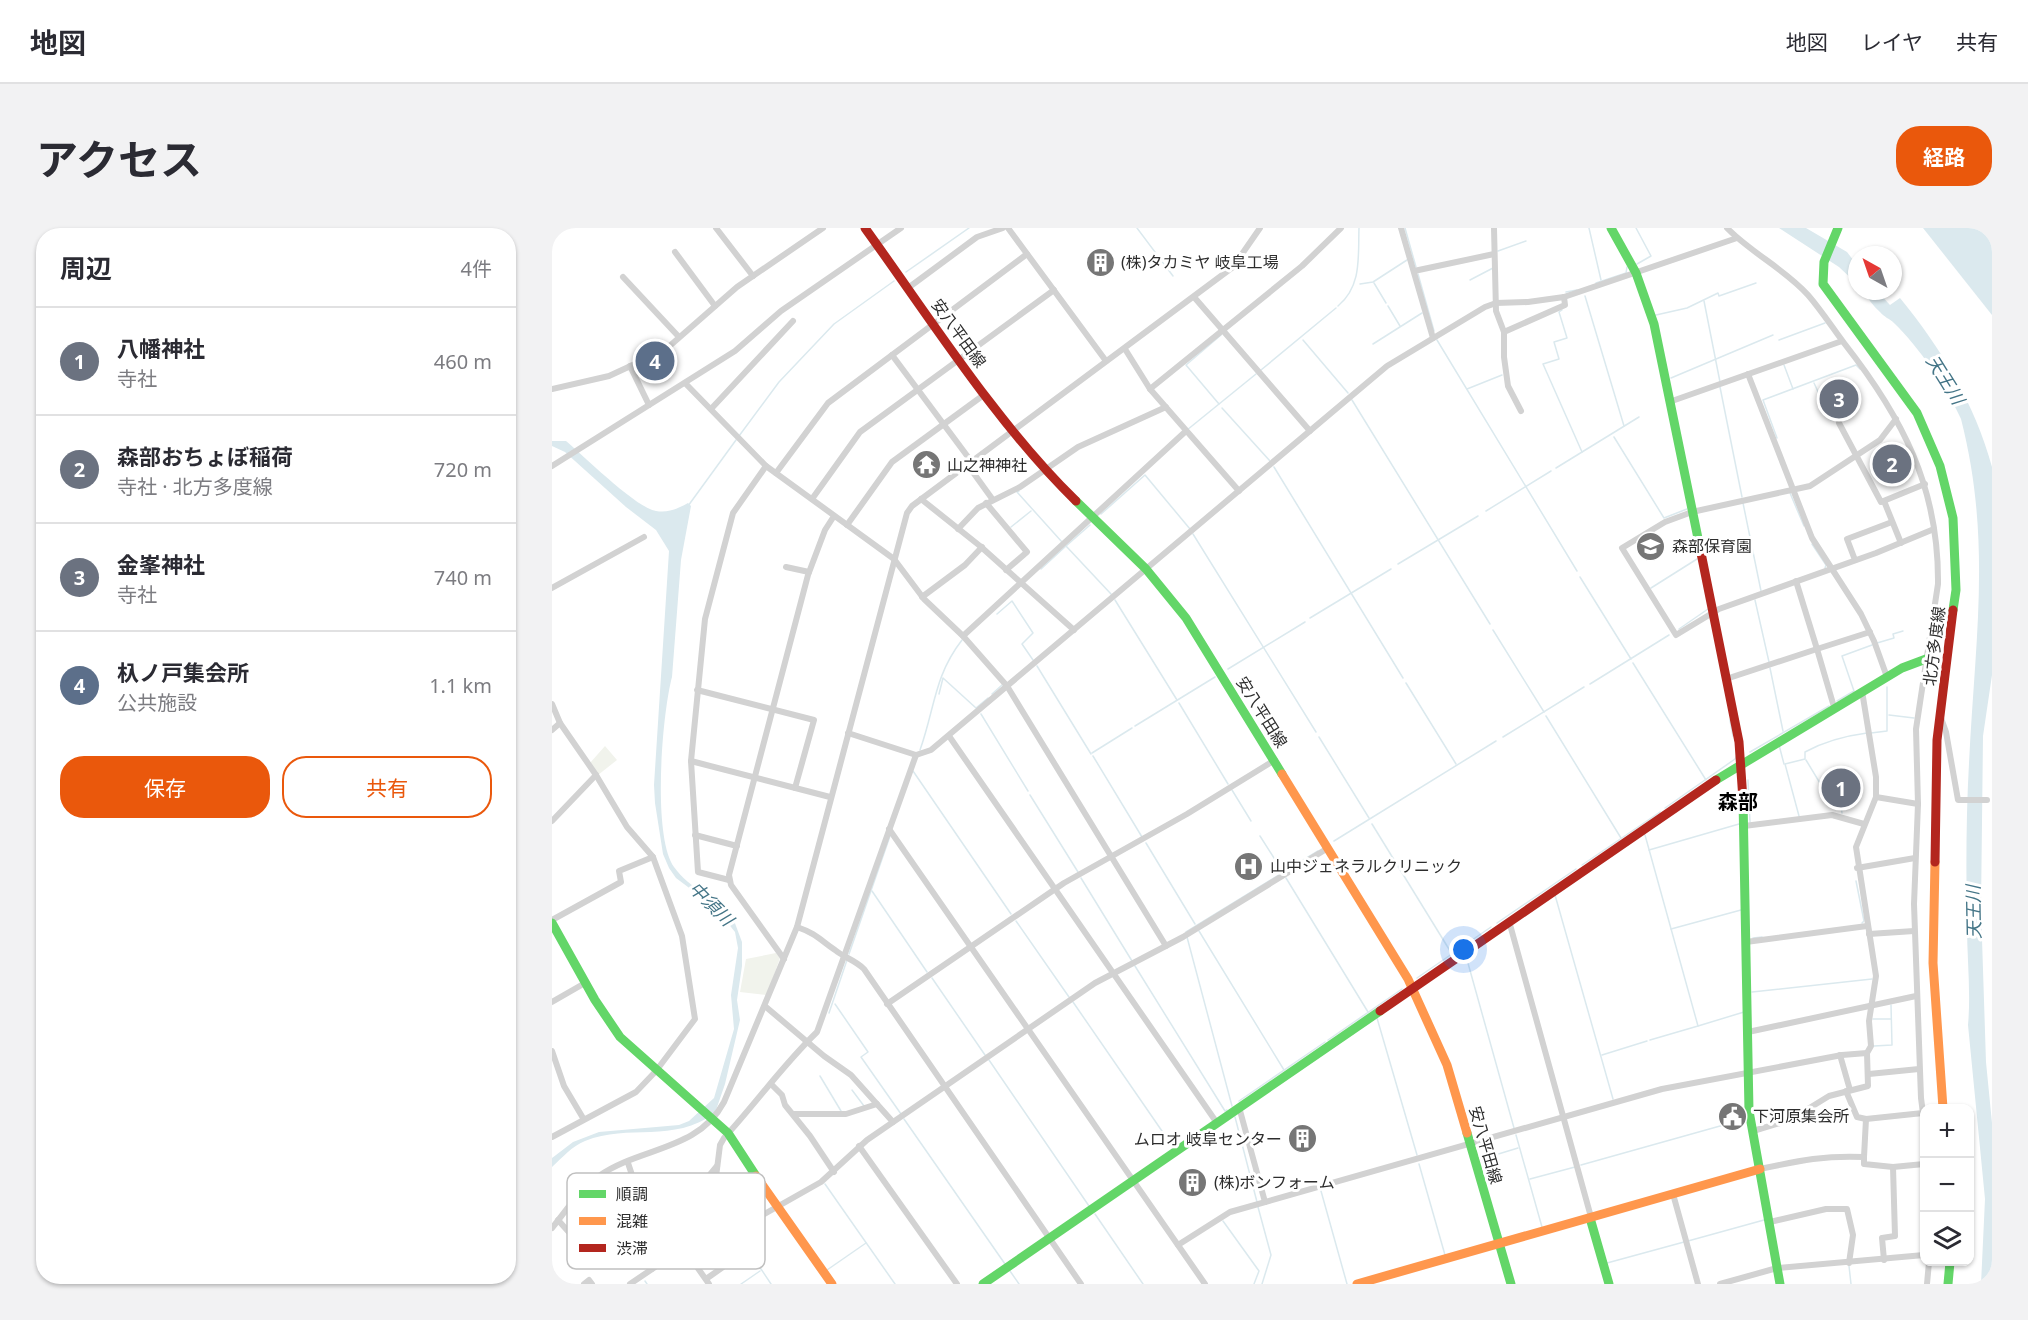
<!DOCTYPE html>
<html lang="ja">
<head>
<meta charset="utf-8">
<style>
  body { margin:0; font-family:"Noto Sans","Noto Sans JP",sans-serif; background:#f2f2f3; color:#2b2b33 }
  .controls { position:absolute; right:18px; bottom:18px; display:grid; overflow:hidden; border-radius:12px; box-shadow:0 2px 4px #0004 }
  .controls button { width:54px; height:54px; display:grid; place-items:center; padding:0; border:0; border-bottom:2px solid #e1e1e2; background:#fff; color:#2b2b33; font:30px sans-serif }
  .compass { position:absolute; left:1296px; top:18px; width:54px; height:54px; border-radius:50%; background:#fff; box-shadow:0 2px 4px #0004; rotate:320deg }
  .you { position:absolute; left:912px; top:722px; width:21px; height:21px; margin:-15px; border:4px solid #fff; border-radius:50%; background:#1a73e8; box-shadow:0 0 0 9px #1a73e833 }
  .badge { display:grid; place-items:center; width:39px; height:39px; border-radius:50%; background:#ea580c; color:#fff; font-size:20px; font-weight:700 }
  .pin { position:absolute; translate:-50% -50%; border:3px solid #fff; box-shadow:0 2px 6px #0006 }
  .list { margin:0; padding:0; list-style:none }
  h2 { display:flex; justify-content:space-between; align-items:center; height:78px; margin:0; padding:0 24px; font-size:26px }
  h2 small { font-size:20px; font-weight:400; color:#7c7c81 }
  .list li { display:grid; grid-template-columns:39px 1fr auto; gap:18px; align-items:center; box-sizing:border-box; height:108px; padding:0 24px; border-top:2px solid #e1e1e2 }
  .list b { display:block; font-size:22px; white-space:nowrap }
  .list p { margin:0; font-size:20px; white-space:nowrap; color:#7c7c81 }
  .list em { font-size:20px; font-style:normal; color:#7c7c81 }
  .actions { display:flex; gap:12px; padding:18px 24px }
  .actions a { flex:1; padding:14px 0; border:2px solid #ea580c; border-radius:24px; text-align:center; font-size:21px; color:#ea580c }
  .actions .main { background:#ea580c; color:#fff }
  .icon { flex:none; width:33px; height:33px; fill:none; stroke:currentColor; stroke-width:2; stroke-linecap:round; stroke-linejoin:round }
  .map { position:relative; flex:none; width:1440px; height:1056px; overflow:hidden; border-radius:24px }
  header { display:flex; align-items:center; gap:36px; box-sizing:border-box; height:84px; padding:0 30px; background:#fff; border-bottom:2px solid #e1e1e2 }
  header strong { font-size:28px }
  nav { display:flex; gap:33px; margin-inline-start:auto; font-size:21px }
  .intro { display:flex; align-items:center; justify-content:space-between; box-sizing:border-box; height:144px; padding:0 36px }
  h1 { margin:0; font-size:42px }
  .button { padding:15px 27px; border-radius:24px; background:#ea580c; color:#fff; font-size:21px; font-weight:700 }
  main { display:flex; gap:36px; padding:0 36px }
  aside { flex:1; background:#fff; border-radius:24px; box-shadow:0 2px 4px #0004 }
  .map>svg:first-child { display:block }
  .green { fill:#f1f3ec }
  .water { fill:#dbe9ee }
  .lines { fill:none; stroke-linecap:round; stroke-linejoin:round }
  .stream { stroke:#dbe9ee; stroke-width:1.5 }
  .street { stroke:#d2d2d2; stroke-width:6 }
  .fast { stroke:#63d668; stroke-width:9 }
  .slow { stroke:#ff974d; stroke-width:9 }
  .jam { stroke:#b3261e; stroke-width:9 }
  .labels { text-anchor:middle; stroke-width:6; stroke-linejoin:round; paint-order:stroke }
  .poi-label { font-size:16px; fill:#2d2d2d; stroke:#fff; text-anchor:start }
  .street-label { font-size:16px; fill:#2d2d2d; stroke:#fff }
  .water-label { font-size:18px; font-style:italic; fill:#447587; stroke:#fff }
  .quarter-label { font-size:20px; font-weight:bold; fill:#000; stroke:#fff }
  .key { fill:#fff; stroke:#c0c0c0; stroke-width:1.5 }
  .key-label { font-size:16px; fill:#2d2d2d }
</style>
</head>
<body>
<header>
<strong>地図</strong>
<nav><a>地図</a><a>レイヤ</a><a>共有</a></nav>
</header>
<div class="intro"><h1>アクセス</h1><a class="button">経路</a></div>
<main>
<aside>
<h2>周辺<small>4件</small></h2>
<ul class="list">
<li><span class="badge" style="background:#6b7280">1</span><div><b>八幡神社</b><p>寺社</p></div><em>460 m</em></li>
<li><span class="badge" style="background:#6b7280">2</span><div><b>森部おちょぼ稲荷</b><p>寺社 · 北方多度線</p></div><em>720 m</em></li>
<li><span class="badge" style="background:#6b7280">3</span><div><b>金峯神社</b><p>寺社</p></div><em>740 m</em></li>
<li><span class="badge" style="background:#5c6f8a">4</span><div><b>杁ノ戸集会所</b><p>公共施設</p></div><em>1.1 km</em></li>
</ul>
<div class="actions"><a class="main">保存</a><a>共有</a></div>
</aside>
<div class="map">
<svg width="1440" height="1056" viewBox="0 0 1440 1056">
  <rect width="100%" height="100%" fill="#fff"/>
  <g class="green">
    <path d="M53,518L65,532L46,547L38,535Z"/>
    <path d="M224,725L228,730L215,767L188,764L194,731Z"/>
  </g>
  <g class="water">
    <path d="M1227,0H1254L1295,24L1305,37V56L1287,39Z"/>
    <path d="M1371,0H1440V87Z"/>
    <path d="M1311,63H1325L1338,77L1348,70C1389,120 1423,176 1440,239V447L1431,508L1429,680L1434,834L1440,895V1056H1429L1433,971L1416,797C1419,764 1415,731 1415,698C1414,643 1414,589 1417,535C1423,411 1440,312 1409,191C1396,161 1366,118 1342,95C1338,91 1332,89 1328,84C1321,78 1316,70 1311,63Z"/>
    <path d="M0,213H14C32,228 84,280 104,283C116,285 125,281 136,275L139,278L129,332L120,449C110,486 100,608 122,639C137,660 164,671 181,690L190,714V738L185,772L188,792L173,856L163,885C121,916 77,895 33,913C20,918 10,930 0,939V930L4,927L21,914L47,904L127,897L137,893L162,870L182,801L179,767L186,720L183,704L164,680L124,650L117,640L111,626L103,575L102,557L117,323L104,302L74,279L13,224L0,218Z"/>
  </g>
  <g class="lines">
    <g class="stream">
      <path d="M585,0L621,48"/>
      <path d="M853,0L864,39"/>
      <path d="M1037,0L1049,52"/>
      <path d="M1084,0L1099,28L1085,36"/>
      <path d="M946,23L974,13"/>
      <path d="M354,44L417,0"/>
      <path d="M866,46L882,103"/>
      <path d="M918,52L941,40"/>
      <path d="M822,55L834,75"/>
      <path d="M1044,55L1074,45L1075,39"/>
      <path d="M808,56L821,54L855,32"/>
      <path d="M1014,64L1025,62"/>
      <path d="M1033,68L1072,198"/>
      <path d="M1152,73L1168,154"/>
      <path d="M786,78C810,58 806,29 807,0"/>
      <path d="M836,78L848,98"/>
      <path d="M1010,82L1007,84L1015,110L1002,114L1007,131L991,136L1030,224"/>
      <path d="M1104,87L1135,80L1166,65L1167,68L1204,55"/>
      <path d="M751,112L796,165"/>
      <path d="M885,112L1025,343"/>
      <path d="M1227,112L1273,95"/>
      <path d="M821,116L870,85"/>
      <path d="M1232,137L1241,161"/>
      <path d="M709,142L784,80"/>
      <path d="M1119,150L1221,107"/>
      <path d="M1262,155L1279,192"/>
      <path d="M1168,159L1190,269"/>
      <path d="M915,161L950,147"/>
      <path d="M800,172L938,396"/>
      <path d="M667,176L634,137L669,107"/>
      <path d="M670,180L718,233"/>
      <path d="M635,202L704,146"/>
      <path d="M187,208L227,154L282,96L342,53"/>
      <path d="M1062,209L1112,290L1135,281"/>
      <path d="M1225,210L1211,172L1304,137L1308,141"/>
      <path d="M722,239L851,450"/>
      <path d="M1004,240L1087,189"/>
      <path d="M467,263L465,264L510,314"/>
      <path d="M1238,265L1252,298"/>
      <path d="M1191,275L1209,363"/>
      <path d="M136,278L184,212"/>
      <path d="M934,283L999,243"/>
      <path d="M549,286L593,247L638,301"/>
      <path d="M538,297L514,318L559,366"/>
      <path d="M459,299L479,283"/>
      <path d="M641,306L764,504"/>
      <path d="M1260,316L1274,337L1273,340"/>
      <path d="M846,336L926,288"/>
      <path d="M489,341L514,318"/>
      <path d="M1028,349L1079,431"/>
      <path d="M1099,360L1145,331"/>
      <path d="M563,372L625,472"/>
      <path d="M1203,372L1217,434"/>
      <path d="M445,386L460,373L481,405L470,416L481,432"/>
      <path d="M758,390L839,341"/>
      <path d="M1127,401L1156,381"/>
      <path d="M941,402L992,484"/>
      <path d="M1325,415L1342,410L1341,406L1351,403"/>
      <path d="M1081,435L1154,552"/>
      <path d="M485,438L539,526"/>
      <path d="M1218,440L1231,503"/>
      <path d="M676,441L753,394"/>
      <path d="M854,455L904,536"/>
      <path d="M1038,456L1117,407"/>
      <path d="M387,466L391,450L424,480L436,470"/>
      <path d="M440,466L450,457"/>
      <path d="M1285,473L1302,463L1290,428L1320,417"/>
      <path d="M627,475L676,556"/>
      <path d="M429,486L476,563"/>
      <path d="M1337,487L1362,490"/>
      <path d="M994,488L1069,610"/>
      <path d="M1178,492L1181,508"/>
      <path d="M583,498L663,449"/>
      <path d="M1319,505L1335,503V459"/>
      <path d="M767,509L817,590"/>
      <path d="M951,509L1032,459"/>
      <path d="M1227,517L1232,536"/>
      <path d="M368,522C383,480 382,448 410,412"/>
      <path d="M1198,524L1277,478"/>
      <path d="M540,525L580,500"/>
      <path d="M541,528L590,609"/>
      <path d="M1254,532L1280,575L1288,573L1290,585"/>
      <path d="M361,543L459,686"/>
      <path d="M1196,552L1198,594"/>
      <path d="M680,562L699,593"/>
      <path d="M478,567L526,644"/>
      <path d="M1113,580L1183,531L1185,527"/>
      <path d="M1247,588L1233,536L1253,531V524C1273,513 1292,508 1315,505"/>
      <path d="M820,596L900,726"/>
      <path d="M1093,607L1146,798L1192,784"/>
      <path d="M708,608L722,630"/>
      <path d="M782,613L944,513"/>
      <path d="M594,615L643,696"/>
      <path d="M1097,622L1187,596"/>
      <path d="M1030,637L1108,584"/>
      <path d="M529,650L580,733"/>
      <path d="M734,650L816,784"/>
      <path d="M1304,653L1312,693L1310,695"/>
      <path d="M320,663L375,744"/>
      <path d="M1003,667L1061,871"/>
      <path d="M464,693L517,769"/>
      <path d="M945,695L1024,641"/>
      <path d="M1119,701L1189,682"/>
      <path d="M647,703L732,842"/>
      <path d="M634,704L766,623"/>
      <path d="M635,709L680,878"/>
      <path d="M1201,710L1210,709"/>
      <path d="M297,726L338,608"/>
      <path d="M914,728L962,900"/>
      <path d="M583,738L673,883L675,882"/>
      <path d="M380,750L433,827"/>
      <path d="M865,750L939,699"/>
      <path d="M1200,764L1320,751"/>
      <path d="M521,774L621,919"/>
      <path d="M283,776L316,824L309,829L349,886"/>
      <path d="M277,785L295,732"/>
      <path d="M825,790L865,927"/>
      <path d="M1321,791H1339"/>
      <path d="M776,812L850,761"/>
      <path d="M1098,812L1146,798"/>
      <path d="M1322,818L1340,817L1339,777"/>
      <path d="M1050,827L1095,813"/>
      <path d="M437,832L537,978"/>
      <path d="M268,848L289,883"/>
      <path d="M300,862L312,878"/>
      <path d="M687,873L773,814"/>
      <path d="M683,889L705,974"/>
      <path d="M352,891L453,1036"/>
      <path d="M964,907L990,999"/>
      <path d="M930,931L966,920"/>
      <path d="M867,936L893,1027"/>
      <path d="M1029,937L1193,891"/>
      <path d="M978,951L1023,939"/>
      <path d="M273,956L343,1056"/>
      <path d="M150,961L156,970L159,969"/>
      <path d="M769,963L795,1056"/>
      <path d="M123,964L127,971"/>
      <path d="M168,969L176,978"/>
      <path d="M706,979L719,1027L710,1056"/>
      <path d="M181,983L192,997"/>
      <path d="M543,986L591,1056"/>
      <path d="M671,993L707,1043L702,1056"/>
      <path d="M194,1000L202,1010"/>
      <path d="M1136,1013L1212,992"/>
      <path d="M202,1016L209,1027L203,1032L219,1056"/>
      <path d="M1055,1035L1132,1014"/>
      <path d="M1297,1038L1299,1056"/>
      <path d="M275,1042L314,1015"/>
      <path d="M458,1043L467,1056"/>
      <path d="M93,1053L95,1056"/>
      <path d="M189,1056L208,1043"/>
    </g>
    <g class="street">
      <path d="M164,0L201,48"/>
      <path d="M456,0L554,133"/>
      <path d="M849,0L881,110"/>
      <path d="M942,0L944,83L952,104V129L956,158L969,183"/>
      <path d="M1175,0C1199,25 1233,41 1256,67C1269,82 1280,99 1292,115C1350,189 1387,259 1386,356L1364,501L1366,576L1362,676L1369,870L1372,893"/>
      <path d="M123,24L163,78"/>
      <path d="M862,43L942,26"/>
      <path d="M71,49L127,109"/>
      <path d="M356,60L425,9L451,0"/>
      <path d="M642,69L758,203"/>
      <path d="M952,104L1013,77L1012,69"/>
      <path d="M573,121L598,161L687,263"/>
      <path d="M340,127L419,233"/>
      <path d="M78,138L97,177"/>
      <path d="M1196,146L1260,310L1309,386L1322,413L1335,449"/>
      <path d="M133,155L214,238L342,331L372,371L411,408L455,458L614,718"/>
      <path d="M0,161L57,148L113,122L185,59L271,0"/>
      <path d="M598,161L750,38L789,0"/>
      <path d="M1120,173L1290,113"/>
      <path d="M159,181L241,93"/>
      <path d="M1344,191L1328,212L1258,258L1140,284L1113,294L1070,320L1124,407L1167,381L1324,325L1382,301"/>
      <path d="M1287,195L1329,274L1373,256"/>
      <path d="M415,236L441,272"/>
      <path d="M0,238L183,123L229,83L349,0"/>
      <path d="M224,245L276,175L475,26"/>
      <path d="M260,271L308,204L502,62"/>
      <path d="M369,271L428,318L522,402"/>
      <path d="M1332,273L1349,315"/>
      <path d="M434,275L475,324L454,342"/>
      <path d="M295,297L340,234L433,166"/>
      <path d="M406,301L426,280L468,259L526,219L614,179"/>
      <path d="M1303,332L1295,311L1340,294"/>
      <path d="M234,339L257,344"/>
      <path d="M1244,353L1265,421L1318,404"/>
      <path d="M0,360L92,309"/>
      <path d="M370,369L413,337L430,319"/>
      <path d="M411,408L634,203"/>
      <path d="M1174,451L1265,421L1282,479"/>
      <path d="M145,462L262,492L243,560"/>
      <path d="M0,476L8,495L44,547L75,599L101,629L130,708L143,791L104,843L84,864L0,909"/>
      <path d="M1389,490L1394,504L1406,572H1435"/>
      <path d="M0,502L8,495"/>
      <path d="M296,505L364,527L379,522L835,138L933,79L944,75L976,74L1012,69L1185,10"/>
      <path d="M397,508L665,895"/>
      <path d="M139,533L278,569"/>
      <path d="M1324,569L1366,576"/>
      <path d="M0,593L44,547"/>
      <path d="M1192,598L1280,587L1312,596"/>
      <path d="M337,601L653,1056"/>
      <path d="M143,607L185,618"/>
      <path d="M1305,640L1363,630"/>
      <path d="M177,652L146,644L139,533L153,391L181,285L214,238"/>
      <path d="M0,692L69,654L67,643L101,629"/>
      <path d="M957,693L1039,989"/>
      <path d="M245,699C265,706 267,711 283,722C293,730 303,732 312,741L529,1056"/>
      <path d="M1317,706L1362,703"/>
      <path d="M1194,714L1315,698"/>
      <path d="M232,731L179,657L177,647L256,347L273,302L282,288"/>
      <path d="M0,774L33,755"/>
      <path d="M335,776L512,655L635,586L723,532"/>
      <path d="M214,779L272,828L299,847L341,894"/>
      <path d="M1196,804L1364,768"/>
      <path d="M0,823L12,858L31,890"/>
      <path d="M1288,827L1298,862"/>
      <path d="M1317,846L1367,841"/>
      <path d="M219,856L230,867L233,877L258,908L282,944"/>
      <path d="M1294,863L1305,889L1314,891L1371,885"/>
      <path d="M687,879L713,974"/>
      <path d="M242,886H294L325,876"/>
      <path d="M1201,903L1238,892L1277,868L1316,858L1315,825L1319,818L1317,793L1324,748L1304,619L1324,569V549L1310,463"/>
      <path d="M307,918L405,1056"/>
      <path d="M1312,929L1314,891"/>
      <path d="M1208,941C1246,933 1273,927 1312,929V936L1341,939L1372,936"/>
      <path d="M46,949L100,1041"/>
      <path d="M1121,966L1146,1056"/>
      <path d="M65,981L88,971L76,935"/>
      <path d="M6,992L23,1011L43,1002L60,1028L83,1014"/>
      <path d="M1218,994L1274,981H1295L1301,1007L1297,1035"/>
      <path d="M158,997L211,955"/>
      <path d="M193,997L269,954L315,912L543,755L631,709L776,620"/>
      <path d="M0,1000C14,983 28,961 47,948C88,919 146,923 172,874L245,699L355,285L360,278L681,39L708,0"/>
      <path d="M626,1017L678,984L1110,861L1290,827L1315,825"/>
      <path d="M1332,1032L1330,1010L1343,1008L1341,939"/>
      <path d="M154,1051L181,1032"/>
      <path d="M32,1056L37,1052L40,1056"/>
      <path d="M78,1056L143,1012L158,997L168,917L172,910C204,875 231,837 265,804L364,527"/>
      <path d="M157,1056L131,1019L119,992L134,984L129,973L142,966L165,938"/>
      <path d="M1168,1056L1225,1040L1372,1027"/>
      <path d="M1375,1056L1377,1034"/>
    </g>
    <g class="fast">
      <path d="M1059,0L1084,45L1102,96L1148,320"/>
      <path d="M1286,0L1272,34L1271,56L1365,185L1388,238L1401,290L1404,362L1401,382"/>
      <path d="M524,273L594,341L634,390L730,546"/>
      <path d="M1164,552L1350,440L1374,431"/>
      <path d="M1191,572L1197,883L1228,1056"/>
      <path d="M0,695L43,772L68,809L176,905L204,948"/>
      <path d="M915,905L959,1056"/>
      <path d="M1038,990L1057,1056"/>
      <path d="M431,1056L828,783"/>
      <path d="M1396,1056L1398,1034"/>
    </g>
    <g class="slow">
      <path d="M730,546L856,751L895,837L915,905"/>
      <path d="M1383,634L1381,735L1391,880"/>
      <path d="M204,948L280,1056"/>
      <path d="M805,1056L1208,941"/>
    </g>
    <g class="jam">
      <path d="M313,0C378,90 445,196 524,273"/>
      <path d="M1148,320L1187,514L1191,572"/>
      <path d="M1383,634L1385,512L1401,382"/>
      <path d="M828,783L1164,552"/>
    </g>
  </g>
  <defs>
    <symbol id="building-disc" viewBox="-11 -11 22 22"><circle r="9.5" fill="#767676" stroke="#fff"/><path d="M-4-6H4V6H1V3H-1V6H-4ZM-2.5-4.3h1.7v1.8h-1.7ZM.8-4.3h1.7v1.8H.8ZM-2.5-1h1.7V.8h-1.7ZM.8-1h1.7V.8H.8Z" fill="#fff"/></symbol>
    <symbol id="temple-disc" viewBox="-11 -11 22 22"><circle r="9.5" fill="#767676" stroke="#fff"/><path d="M0-6L5-2H3V0L6.5 2.5H4V6H1.5V3h-3V6H-4V2.5H-6.5L-3 0V-2H-5Z" fill="#fff"/></symbol>
    <symbol id="school-disc" viewBox="-11 -11 22 22"><circle r="9.5" fill="#767676" stroke="#fff"/><path d="M0-5L7-2L0 1L-7-2ZM-4 1L0 2.5L4 1V4Q0 6-4 4Z" fill="#fff"/></symbol>
    <symbol id="hospital-disc" viewBox="-11 -11 22 22"><circle r="9.5" fill="#767676" stroke="#fff"/><path d="M-5-5h3v3.5h4V-5h3V5h-3V1.5h-4V5h-3Z" fill="#fff"/></symbol>
    <symbol id="civic-disc" viewBox="-11 -11 22 22"><circle r="9.5" fill="#767676" stroke="#fff"/><path d="M-.6-6.5H3V-4.5H.6V-3L4-1V1h2V6H-6V1h2V-1L-.6-3ZM-1.2 2.5V6h2.4V2.5Z" fill="#fff"/></symbol>
  </defs>
  <g fill-rule="evenodd">
    <use href="#building-disc" x="532" y="18" width="33" height="33"/>
    <use href="#temple-disc" x="358" y="220" width="33" height="33"/>
    <use href="#school-disc" x="1082" y="302" width="33" height="33"/>
    <use href="#hospital-disc" x="680" y="622" width="33" height="33"/>
    <use href="#civic-disc" x="1164" y="872" width="33" height="33"/>
    <use href="#building-disc" x="734" y="894" width="33" height="33"/>
    <use href="#building-disc" x="624" y="938" width="33" height="33"/>
  </g>
  <g class="labels">
    <g class="poi-label">
      <text x="569" y="40">(株)タカミヤ 岐阜工場</text>
      <text x="395" y="243">山之神神社</text>
      <text x="1120" y="324">森部保育園</text>
      <text x="718" y="644">山中ジェネラルクリニック</text>
      <text x="1201" y="894">下河原集会所</text>
      <text x="730" y="917" text-anchor="end">ムロオ 岐阜センター</text>
      <text x="662" y="960">(株)ボンフォーム</text>
    </g>
    <g class="street-label">
      <text transform="translate(407 105) rotate(54)" y="6">安八平田線</text>
      <text transform="translate(1382 418) rotate(-83)" y="6">北方多度線</text>
      <text transform="translate(710 484) rotate(58)" y="6">安八平田線</text>
      <text transform="translate(934 917) rotate(74)" y="6">安八平田線</text>
    </g>
    <g class="water-label">
      <text transform="translate(1393 152) rotate(58)" y="6">天王川</text>
      <text transform="translate(159 676) rotate(45)" y="6">中須川</text>
      <text transform="translate(1422 684) rotate(-91)" y="6">天王川</text>
    </g>
    <g class="quarter-label">
      <text x="1186" y="581">森部</text>
    </g>
  </g>
  <rect x="15" y="945" width="198" height="96" rx="9" class="key"/>
  <rect x="27" y="962" width="27" height="8" fill="#63d668"/>
  <rect x="27" y="989" width="27" height="8" fill="#ff974d"/>
  <rect x="27" y="1016" width="27" height="8" fill="#b3261e"/>
  <g class="key-label">
    <text x="64" y="972">順調</text>
    <text x="64" y="999">混雑</text>
    <text x="64" y="1026">渋滞</text>
  </g>
</svg>
<div class="controls">
<button>+</button>
<button>−</button>
<button><svg class="icon" aria-label="layers" viewBox="0 0 24 24"><path d="M12 4l9 5-9 5-9-5zM3 14l9 5 9-5"/></svg></button>
</div>
<svg class="compass" viewBox="-18 -18 36 36"><path d="M0-13l5 13h-10z" fill="#e53935"/><path d="M0 13l5-13h-10z" fill="#7c7c81"/></svg>
<div class="you"></div>
<div class="pin badge" style="left:1289px;top:560px;background:#6b7280">1</div>
<div class="pin badge" style="left:1340px;top:236px;background:#6b7280">2</div>
<div class="pin badge" style="left:1287px;top:171px;background:#6b7280">3</div>
<div class="pin badge" style="left:103px;top:133px;background:#5c6f8a">4</div>
</div>
</main>
</body>
</html>
